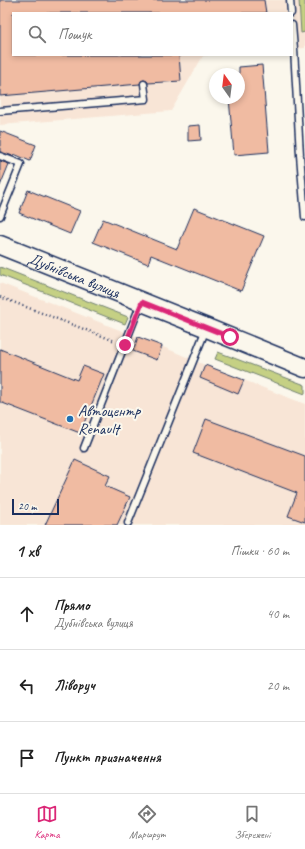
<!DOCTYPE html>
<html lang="uk">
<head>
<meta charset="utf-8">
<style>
  body { margin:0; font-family:Caveat,sans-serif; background:#f6f6f6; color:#222 }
  .compass { position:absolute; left:209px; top:68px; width:36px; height:36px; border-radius:50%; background:#fff; box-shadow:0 2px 6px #0003; rotate:346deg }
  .scale { position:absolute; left:12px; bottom:10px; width:47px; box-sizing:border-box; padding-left:4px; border:2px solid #1b2f5e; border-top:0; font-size:11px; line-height:14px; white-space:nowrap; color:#1b2f5e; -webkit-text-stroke:3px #fbf7ec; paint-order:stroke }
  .stop { position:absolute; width:12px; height:12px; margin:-9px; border:3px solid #db2777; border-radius:50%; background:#fff }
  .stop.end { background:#db2777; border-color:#fff; box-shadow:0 1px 4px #0008 }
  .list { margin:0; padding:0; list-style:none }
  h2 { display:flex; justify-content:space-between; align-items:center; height:52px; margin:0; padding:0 16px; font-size:17px }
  h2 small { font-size:13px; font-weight:400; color:#767676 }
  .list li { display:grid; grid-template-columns:26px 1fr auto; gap:12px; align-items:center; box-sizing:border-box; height:72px; padding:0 16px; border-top:1px solid #e0e0e0 }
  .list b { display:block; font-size:15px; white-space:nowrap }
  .list p { margin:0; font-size:13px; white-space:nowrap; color:#767676 }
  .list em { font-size:13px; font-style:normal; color:#767676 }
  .icon { flex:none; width:22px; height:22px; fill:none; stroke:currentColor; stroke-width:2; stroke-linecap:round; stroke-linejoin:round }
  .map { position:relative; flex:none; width:305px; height:525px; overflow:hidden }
  .search { position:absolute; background:#fff; box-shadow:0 2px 6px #0003; left:12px; right:12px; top:12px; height:44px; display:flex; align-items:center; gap:10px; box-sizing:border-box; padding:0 14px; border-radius:0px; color:#767676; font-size:15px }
  .sheet { height:268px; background:#fff }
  nav { display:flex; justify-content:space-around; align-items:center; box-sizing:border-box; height:56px; border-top:1px solid #e0e0e0; background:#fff; font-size:11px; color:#767676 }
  nav a { display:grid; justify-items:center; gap:2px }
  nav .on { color:#db2777 }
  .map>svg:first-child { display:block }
  .built { fill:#f8e5d6 }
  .green { fill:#c5d084; stroke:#708071 }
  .building { fill:#f0bba2; stroke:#1b2f5e }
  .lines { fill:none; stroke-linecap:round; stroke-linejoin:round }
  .lane-casing { stroke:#1b2f5e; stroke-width:9 }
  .secondary-casing { stroke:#1b2f5e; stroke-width:21 }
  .path { stroke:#1b2f5e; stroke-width:2.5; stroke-dasharray:1 3; stroke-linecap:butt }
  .lane { stroke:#fbf7ec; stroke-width:6 }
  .secondary { stroke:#fbf7ec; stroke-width:18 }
  .route { stroke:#db2777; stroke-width:5 }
  .poi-dot { fill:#1f6fb2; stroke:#fbf7ec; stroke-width:1.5 }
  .labels { text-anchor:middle; stroke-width:4; stroke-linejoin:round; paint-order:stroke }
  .street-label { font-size:16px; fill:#1b2f5e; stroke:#fbf7ec }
  .poi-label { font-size:16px; fill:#1b2f5e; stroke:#fbf7ec; text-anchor:start }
</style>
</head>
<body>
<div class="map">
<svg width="305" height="525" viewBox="0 0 305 525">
  <rect width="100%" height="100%" fill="#fbf7ec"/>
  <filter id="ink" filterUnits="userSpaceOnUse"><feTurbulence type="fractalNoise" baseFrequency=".025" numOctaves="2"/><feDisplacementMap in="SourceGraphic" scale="8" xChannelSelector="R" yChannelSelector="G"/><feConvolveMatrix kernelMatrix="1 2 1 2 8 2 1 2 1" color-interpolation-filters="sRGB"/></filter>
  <g filter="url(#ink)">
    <g class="built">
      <path d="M0,0H305V48L292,49V13H13V55H209L203,56L171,111L0,125Z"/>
      <path d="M0,283L168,349L205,365L305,404V525H0Z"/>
    </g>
    <g class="green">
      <path d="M299,0H305V32L301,33Z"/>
      <path d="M0,267L128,317L125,324L0,275Z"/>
      <path d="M218,352L305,385V394L215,359Z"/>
    </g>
    <g class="building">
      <path d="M0,0H264L266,13H13V55H179L181,81L148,83L147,81L144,80L141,81L140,84L0,96Z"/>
      <path d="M262,65L269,152L234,155L229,98H239V67Z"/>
      <path d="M200,125L201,140L188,141V126Z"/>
      <path d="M0,131L36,145L30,161L14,154L13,156L0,152Z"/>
      <path d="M0,161L9,164L0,186Z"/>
      <path d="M28,190L80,211L70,234L19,213Z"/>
      <path d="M194,208L264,236L241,291L151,255L148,264L93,242L103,219L177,249Z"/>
      <path d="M138,337L162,346L157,360L133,351Z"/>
      <path d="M0,349L77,380L83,366L104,374L80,433L0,402Z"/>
      <path d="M205,365L244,380L238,394L200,378Z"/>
      <path d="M206,419L305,456V522L288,516L297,493L193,453Z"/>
      <path d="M75,460L110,476L105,486L130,497L117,525H45Z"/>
    </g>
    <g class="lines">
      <defs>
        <g id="lane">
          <path d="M290,0L291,13"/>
          <path d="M292,25L294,49L300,155L305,217"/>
          <path d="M0,111L146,99L144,84"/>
          <path d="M0,156L21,164L0,216"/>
          <path d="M84,448L141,303"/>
          <path d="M128,523L206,329"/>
        </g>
        <g id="secondary">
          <path id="s1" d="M0,245L207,328L305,368"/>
        </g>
      </defs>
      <use href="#lane" class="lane-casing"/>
      <use href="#secondary" class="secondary-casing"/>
      <path class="path" d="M0,297L115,341"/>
      <use href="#lane" class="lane"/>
      <use href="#secondary" class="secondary"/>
    </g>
  </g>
  <g class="lines" filter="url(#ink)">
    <path class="route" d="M125,345L142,302L230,337"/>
  </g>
  <circle class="poi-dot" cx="70" cy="419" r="4"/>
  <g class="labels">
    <g class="street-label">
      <text dy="6" stroke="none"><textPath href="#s1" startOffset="80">Дубнівська вулиця</textPath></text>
    </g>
    <g class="poi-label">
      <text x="78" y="416">Автоцентр<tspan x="78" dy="18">Renault</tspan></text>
    </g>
  </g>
</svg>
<svg class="compass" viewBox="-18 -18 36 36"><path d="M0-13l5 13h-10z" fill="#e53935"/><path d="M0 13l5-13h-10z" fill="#767676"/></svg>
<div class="scale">20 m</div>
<div class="stop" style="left:230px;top:337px"></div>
<div class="stop end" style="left:125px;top:345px"></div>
<div class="search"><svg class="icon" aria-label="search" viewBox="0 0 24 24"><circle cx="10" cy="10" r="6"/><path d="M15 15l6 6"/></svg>Пошук</div>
</div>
<section class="sheet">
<h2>1 хв<small>Пішки · 60 m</small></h2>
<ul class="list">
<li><svg class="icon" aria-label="ahead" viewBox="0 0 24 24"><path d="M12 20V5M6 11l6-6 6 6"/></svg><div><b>Прямо</b><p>Дубнівська вулиця</p></div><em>40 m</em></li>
<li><svg class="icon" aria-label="left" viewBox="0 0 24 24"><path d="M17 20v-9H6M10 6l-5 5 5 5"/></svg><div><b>Ліворуч</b></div><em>20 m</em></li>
<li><svg class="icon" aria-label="arrive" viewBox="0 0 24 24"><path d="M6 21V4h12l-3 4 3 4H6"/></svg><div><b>Пункт призначення</b></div></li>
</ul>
</section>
<nav>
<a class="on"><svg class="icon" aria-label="map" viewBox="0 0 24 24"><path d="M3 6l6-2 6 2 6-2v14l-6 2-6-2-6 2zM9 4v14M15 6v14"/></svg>Карта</a>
<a><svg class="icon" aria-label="directions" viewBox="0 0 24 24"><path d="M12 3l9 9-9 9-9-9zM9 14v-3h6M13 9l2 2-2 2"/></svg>Маршрут</a>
<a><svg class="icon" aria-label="saved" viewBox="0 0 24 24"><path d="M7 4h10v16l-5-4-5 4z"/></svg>Збережені</a>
</nav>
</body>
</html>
